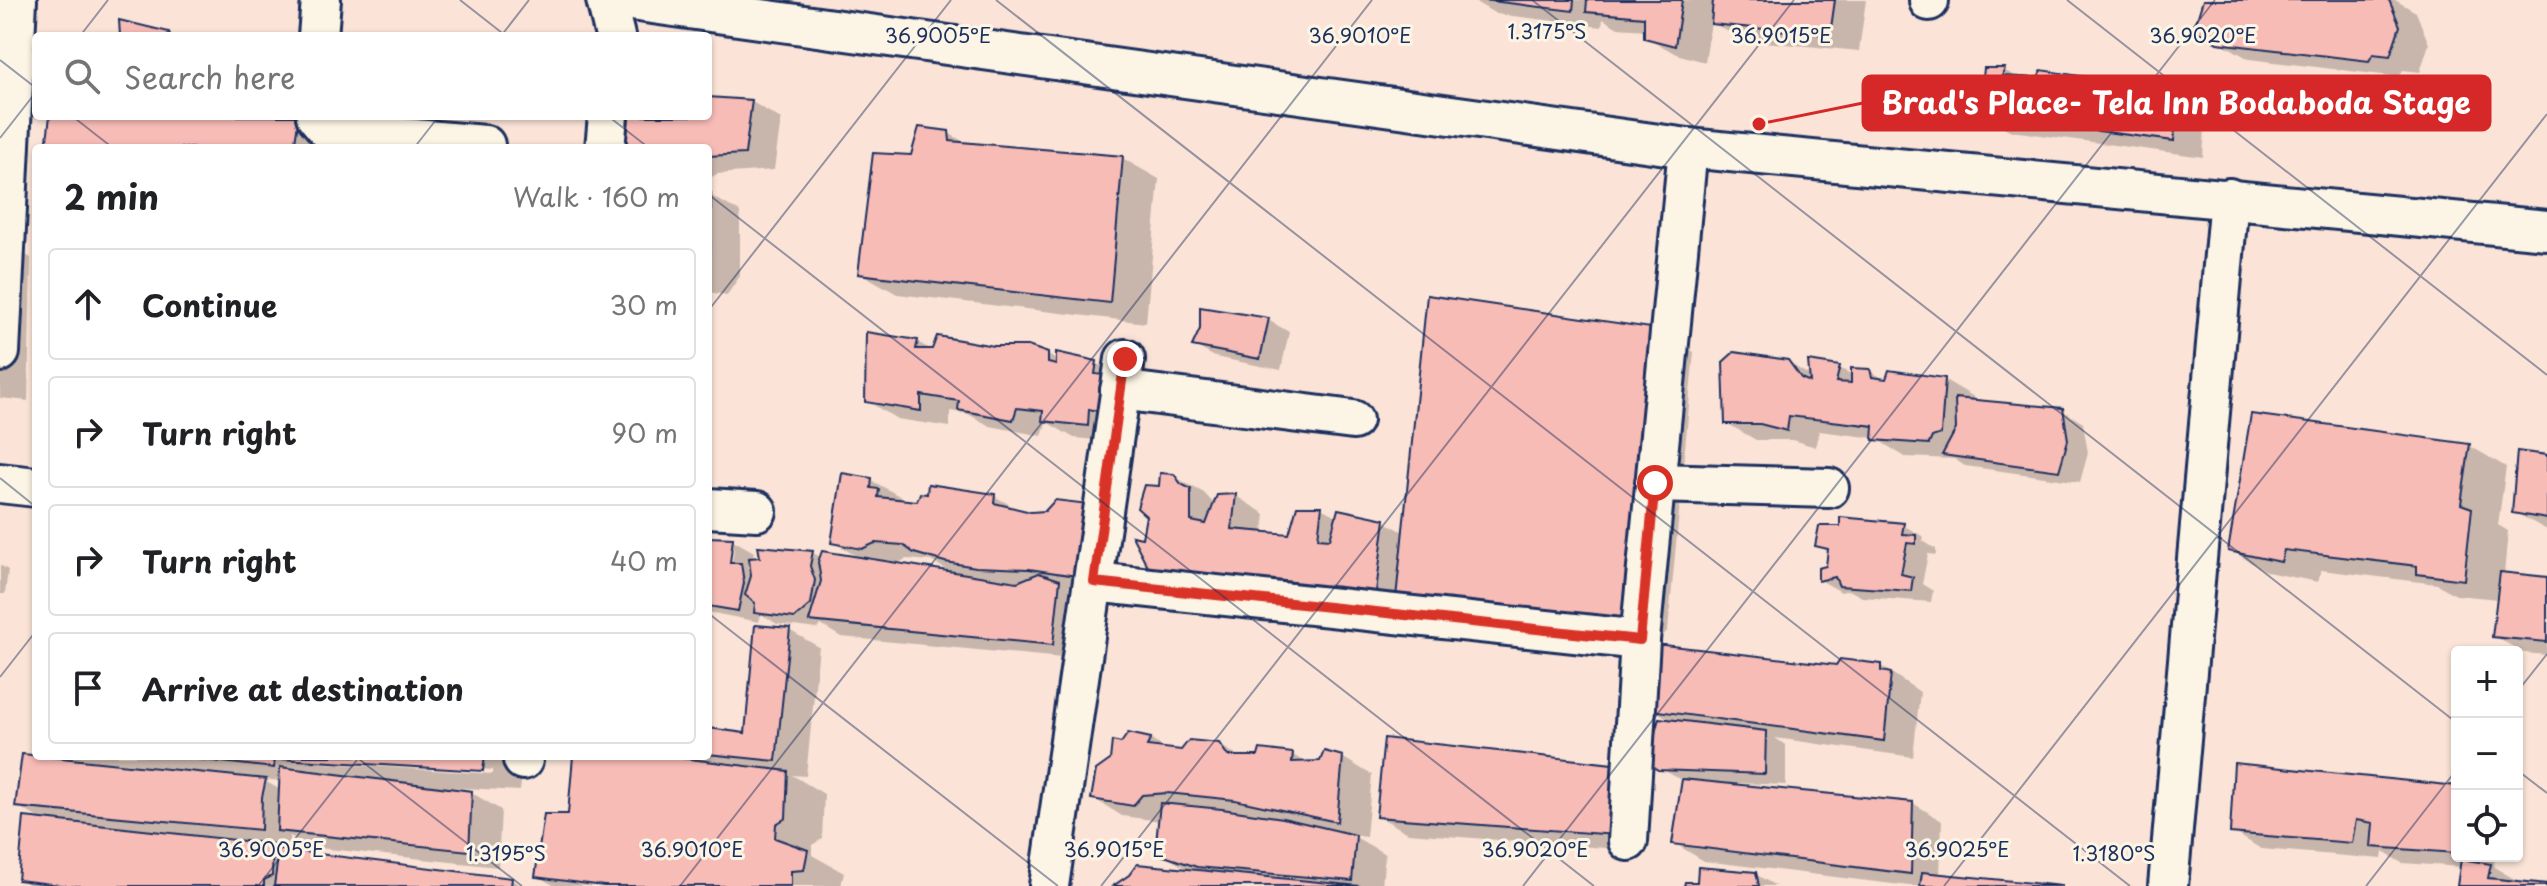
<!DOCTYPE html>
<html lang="en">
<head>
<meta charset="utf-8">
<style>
  body { margin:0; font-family:"Playpen Sans",sans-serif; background:#f6f6f6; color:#202124 }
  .controls { position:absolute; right:24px; bottom:24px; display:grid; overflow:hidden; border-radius:8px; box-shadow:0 2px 6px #0004 }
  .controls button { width:72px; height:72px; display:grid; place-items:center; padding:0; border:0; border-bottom:2px solid #e0e0e0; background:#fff; color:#202124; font:40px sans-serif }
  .stop { position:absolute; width:24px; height:24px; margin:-18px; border:6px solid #d93025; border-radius:50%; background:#fff }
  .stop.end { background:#d93025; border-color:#fff; box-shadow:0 2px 8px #0008 }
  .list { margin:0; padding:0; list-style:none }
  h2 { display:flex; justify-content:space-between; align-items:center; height:104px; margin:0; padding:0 32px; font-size:34px }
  h2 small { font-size:26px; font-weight:400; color:#757577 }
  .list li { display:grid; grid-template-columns:52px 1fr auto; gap:24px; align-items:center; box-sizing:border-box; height:112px; margin:0 16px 16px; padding:0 16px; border:2px solid #e0e0e0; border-radius:8px }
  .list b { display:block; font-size:30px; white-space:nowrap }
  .list em { font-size:26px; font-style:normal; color:#757577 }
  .icon { flex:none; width:44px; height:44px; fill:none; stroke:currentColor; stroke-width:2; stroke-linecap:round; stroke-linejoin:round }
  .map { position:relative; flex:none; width:2547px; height:886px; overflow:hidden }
  .search { position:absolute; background:#fff; box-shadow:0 2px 6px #0004; left:32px; top:32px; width:680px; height:88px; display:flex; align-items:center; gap:20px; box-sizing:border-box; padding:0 28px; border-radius:8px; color:#757577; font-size:30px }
  .panel { position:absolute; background:#fff; box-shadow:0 2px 6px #0004; left:32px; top:144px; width:680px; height:616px; border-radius:8px }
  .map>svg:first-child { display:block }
  .shadow { fill:#0003; fill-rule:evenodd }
  .building { fill:#f8bcb7; stroke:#1b2f5e; stroke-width:2 }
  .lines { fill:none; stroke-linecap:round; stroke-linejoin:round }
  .minor-casing { stroke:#1b2f5e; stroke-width:44 }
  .minor { stroke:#fcf5e5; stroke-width:38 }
  .route { stroke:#d93025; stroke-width:10 }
  .ticks { fill:none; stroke:#1b2f5e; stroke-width:2; stroke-opacity:0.45 }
  .ticks-label { font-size:20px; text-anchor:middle; fill:#1b2f5e; stroke:#fcf5e5; stroke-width:6; stroke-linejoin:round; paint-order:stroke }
  .leader { fill:none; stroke:#d62828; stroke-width:3 }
  .callout-dot { fill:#d62828; stroke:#fcf5e5; stroke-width:3 }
  .callout { fill:#d62828; stroke:#d62828; stroke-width:3 }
  .callout-label { font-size:30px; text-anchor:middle; font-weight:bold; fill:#fff }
</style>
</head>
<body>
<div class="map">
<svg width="2547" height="886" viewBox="0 0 2547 886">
  <rect width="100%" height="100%" fill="#fbe4d7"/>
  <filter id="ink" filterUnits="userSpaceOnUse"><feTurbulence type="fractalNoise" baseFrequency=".0125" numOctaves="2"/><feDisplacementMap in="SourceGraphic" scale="16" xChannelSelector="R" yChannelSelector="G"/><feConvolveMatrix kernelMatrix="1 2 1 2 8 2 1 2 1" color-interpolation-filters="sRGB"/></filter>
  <g filter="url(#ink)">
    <g class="shadow">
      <path d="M1472,0H1866L1859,51L1743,40L1711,22L1705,62L1676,54L1646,37V30L1618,28L1603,19L1602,27L1496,14Z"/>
      <path d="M2205,0H2395L2416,12L2429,44L2420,72L2403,70L2399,77L2249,59L2196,28Z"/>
      <path d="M1985,70H2004L2020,79H2086L2101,87L2177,84L2207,101L2203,157L2011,131L1981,114Z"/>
      <path d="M708,99L752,102L781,119L774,170L717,174L708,179V148H628L631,116H708Z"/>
      <path d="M52,116H338L333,148H48Z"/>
      <path d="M948,133L968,144L1122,158L1159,179L1146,323L897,294L860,273L912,157Z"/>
      <path d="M708,194L740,212V276L727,295L708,292Z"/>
      <path d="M0,240L31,258L28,401L0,398Z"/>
      <path d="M1268,320L1289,332L1281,370L1215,357L1195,346Z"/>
      <path d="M1657,331L1694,352L1668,630L1654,646L1435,618L1144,540L1161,488L1173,476L1204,493L1215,505L1236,496L1265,514L1263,534L1291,536L1321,508L1338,517L1384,521L1405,533Z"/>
      <path d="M917,342L934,351L1048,355L1058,361L1096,363L1126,380L1117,442L1074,438L1050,424L1046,423L1042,436L990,426L968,414L950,411V427L897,419L867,401Z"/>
      <path d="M1787,362L1811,376L1839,368L1853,375L1870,371L1888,381L1945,380L1974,397V402L2062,410L2083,423L2088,453L2080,482L1965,466L1954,459L1905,457L1875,438L1819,431L1816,447L1792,440H1756L1726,423Z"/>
      <path d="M2470,446L2506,467L2498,525L2508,531L2504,575L2547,579V655L2524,653L2494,636L2498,599L2456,595L2437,584L2321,570L2318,582L2267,572L2230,550Z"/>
      <path d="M2547,457V530L2514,512Z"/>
      <path d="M871,480L901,497V501L919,503L994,496L1023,512L1107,592L1068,586L1089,599L1083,660L841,637L821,625L817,629L777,624L761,614L759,622L708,612V539L733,540L754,552L752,560L762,559L760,548L813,553L822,558L863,560L833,542ZM730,548H734L731,573H727ZM906,559L931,561L953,573L894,565Z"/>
      <path d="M1903,525L1924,537L1923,541L1936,549V555L1928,554L1922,584L1933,591L1931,602L1862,597L1849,590L1841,592L1820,580L1827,568L1829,552L1817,545Z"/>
      <path d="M0,565L8,570L5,594H0Z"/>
      <path d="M789,630L819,647L806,776L792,775L824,794L822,839L812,845V855L844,873L841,886H555L537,876L569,816L575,756H708V730L747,735Z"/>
      <path d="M1881,666L1920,692L1913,757L1775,738L1786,745V785L1738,783L1737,786L1913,803L1942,821L1940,876L2043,886H1909L1704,861L1674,843L1683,781L1649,762L1675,722L1652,709L1836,667Z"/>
      <path d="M1150,739L1170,751L1181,752L1219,745L1242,758L1293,755L1308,764L1342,757L1372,775L1366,837L1352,835L1385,854L1382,886H1116L1192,872L1157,851L1160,821L1122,816L1093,798L1121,745Z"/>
      <path d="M69,756H524L520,791L447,787V790L472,793L501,810L498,867L309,847L290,836V846L269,844L281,851L511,880L523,886H32L20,879L44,821L17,806L79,762ZM319,759L493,770V774L319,763ZM261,779L281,781V790Z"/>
      <path d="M1650,784L1645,851L1408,833L1378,816Z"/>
      <path d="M2457,788V856H2495L2494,867L2521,883L2547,886H2459L2462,867L2402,863L2383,852L2382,859L2261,849L2232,831Z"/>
      <path d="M1755,874L1776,886H1686Z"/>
    </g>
    <g class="building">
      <path d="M1483,0H1574L1573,11Z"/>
      <path d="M1587,0H1682L1675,46L1644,38V17L1586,12Z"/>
      <path d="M1713,0H1835L1830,35L1711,24Z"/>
      <path d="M2203,0H2389L2400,26L2390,56L2373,54L2369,61L2217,43L2194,29Z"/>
      <path d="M119,20L169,32L170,36H120Z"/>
      <path d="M1984,68H2005L2002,76L2038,78L2041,70L2087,77L2084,83L2108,86L2116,77L2178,82L2174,141L1979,115Z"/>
      <path d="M708,97L752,100L745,154L708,156V148H626L629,116H708Z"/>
      <path d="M50,116H299L294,148H46Z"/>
      <path d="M919,127L949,131L950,141L1123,156L1110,303L858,274L873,153L911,155Z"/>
      <path d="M708,192L711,193L710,259L708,263Z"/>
      <path d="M1427,295L1658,329L1632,608L1616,626L1396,598Z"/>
      <path d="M1200,307L1269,318L1260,359L1192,346L1200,329Z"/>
      <path d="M866,332L918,340L916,349H932L937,336L994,346H1028L1048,353V363L1056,365V352L1097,361L1095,374L1103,375L1097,411L1089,409L1088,426L1042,421L1043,411L1017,408L1013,420L958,410L959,401L921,395V411L865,402Z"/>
      <path d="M1734,352L1788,360L1801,378L1810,382L1808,361L1840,366L1836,382L1851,383V368L1870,369L1872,377L1886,379L1889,370L1945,378L1941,434L1932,437L1929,444L1873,440L1874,426L1789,416L1787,431L1760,424H1725L1723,362Z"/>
      <path d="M1955,398L2063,408L2068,440L2059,471L1942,455L1956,429Z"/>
      <path d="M2251,414L2470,444L2461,504L2472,508L2464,580L2417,574V566L2284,550L2281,562L2228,551Z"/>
      <path d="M2517,451L2547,455V519L2512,513Z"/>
      <path d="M842,473L872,478L871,488L879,489L878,497L917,501L920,493L927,494L928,484L995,494L994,503L1031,512L1045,511L1055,500L1089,504L1077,576L1029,569L976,567L945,562L914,553L903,545L875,543L862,549L831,543Z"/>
      <path d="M1160,473L1174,474L1181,484L1191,489V521L1206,524L1217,495L1236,494L1232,529L1289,534L1297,506H1322L1318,538L1330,539L1338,509L1385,519L1375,600L1149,569L1132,536L1142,538L1146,516L1137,508L1144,485L1159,486Z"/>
      <path d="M1840,517L1904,523L1902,534L1916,535V544L1907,543L1901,574L1913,577L1911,591L1839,586L1835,577L1818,581V568L1826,566L1828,549L1815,546L1819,526H1840Z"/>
      <path d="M708,537L733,538L730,563H741L744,583L738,611L708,606Z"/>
      <path d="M758,546L813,551L810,566L815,580L811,604L795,618L754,613L755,603L745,595L751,576L749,558L760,557Z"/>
      <path d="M822,551L1017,582L1039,573L1060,580L1053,645L809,621L821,581L818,562Z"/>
      <path d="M2500,572L2547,577V642L2492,637Z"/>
      <path d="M755,625L790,628L776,761L708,754V728L745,733Z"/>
      <path d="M1655,644L1836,665L1840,659L1881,664V671L1891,673L1884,741L1650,710Z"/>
      <path d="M1659,718L1766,731L1765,774L1658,770L1647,763Z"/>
      <path d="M1128,733L1151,738L1147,746L1181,750L1189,740L1219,743L1228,756H1258L1260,749L1293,753L1292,762L1320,761L1324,751L1343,756L1337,822L1235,800L1167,793L1142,795L1133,806L1091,799L1096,770L1110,760L1112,741L1121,743Z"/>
      <path d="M1384,738L1621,765L1616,835L1376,817Z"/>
      <path d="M22,754L266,779L262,797L261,830L15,807Z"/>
      <path d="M170,756H275L274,768Z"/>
      <path d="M282,756H485L483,771L282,759Z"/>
      <path d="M573,756H665L788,771L786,818L776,824L775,838L808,850L804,870L791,871V886H604L535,877L544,814H568Z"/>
      <path d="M2234,763L2457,786V853L2371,847L2373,823L2356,820L2352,843L2230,833Z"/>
      <path d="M280,767L472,791L469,851L277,831Z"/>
      <path d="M1682,779L1913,802L1911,874L1672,844Z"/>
      <path d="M1160,803L1222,809L1283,818L1356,835L1352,881L1197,867L1155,853Z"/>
      <path d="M24,817L273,844L272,876L264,880V886H68L18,880Z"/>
      <path d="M279,849L512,878L511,886H274Z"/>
      <path d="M2461,859L2491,864L2488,878L2547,884V886H2457Z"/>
      <path d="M1137,864L1360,886H1113L1129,875Z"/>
      <path d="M1698,867L1756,872L1759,886H1684L1685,882H1697Z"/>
      <path d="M1922,872L2062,886H1920Z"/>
    </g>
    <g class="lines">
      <defs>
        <g id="minor">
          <path d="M606,0L615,36"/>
          <path d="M624,0L1688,148L2547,230"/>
          <path d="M1929,1V0"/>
          <path d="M318,36L321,0"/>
          <path d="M316,116L327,129L344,133L485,145"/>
          <path d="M605,148L608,116"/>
          <path d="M0,352L17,0"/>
          <path d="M1120,390L1353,420"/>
          <path d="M0,483L36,487"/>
          <path d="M1655,483L1829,488"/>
          <path d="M708,508L757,511"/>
          <path d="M1094,582L1640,640"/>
          <path d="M523,760V756"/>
          <path d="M1628,841L1640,640L1688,148"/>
          <path d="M1049,886L1125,359"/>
          <path d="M2168,886L2229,198"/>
        </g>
      </defs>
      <use href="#minor" class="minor-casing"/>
      <use href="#minor" class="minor"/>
    </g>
  </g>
  <g class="lines" filter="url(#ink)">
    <path class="route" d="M1125,359L1094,582L1640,640L1655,483"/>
  </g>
  <path class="ticks" d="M460,0L506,36M996,0L2130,886M1532,0L2457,723M2067,0L2547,375M80,36L108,0M501,36L529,0M0,60L36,88M72,116L113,148M608,116L649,148M0,138L36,92M414,148L439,116M708,194L1594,886M708,311L951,0M0,478L36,507M708,613L1058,886M0,677L36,631M2517,692L2547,654M355,756L522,886M2517,770L2547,793M258,886L360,756M680,886L1372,0M1101,886L1794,0M1523,886L2215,0M1944,886L2547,114M2366,886L2457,769"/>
  <g class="ticks-label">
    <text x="1547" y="39">1.3175°S</text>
    <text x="1360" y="43">36.9010°E</text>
    <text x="938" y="43">36.9005°E</text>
    <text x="1781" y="43">36.9015°E</text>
    <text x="2203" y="43">36.9020°E</text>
    <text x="271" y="857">36.9005°E</text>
    <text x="692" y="857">36.9010°E</text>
    <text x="1114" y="857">36.9015°E</text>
    <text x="1535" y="857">36.9020°E</text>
    <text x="1957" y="857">36.9025°E</text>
    <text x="506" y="861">1.3195°S</text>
    <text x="2114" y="861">1.3180°S</text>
  </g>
  <path class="leader" d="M1759 124L1863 103"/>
  <circle class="callout-dot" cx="1759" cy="124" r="8"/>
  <rect class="callout" x="1863" y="76" width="627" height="54" rx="8"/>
  <g class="callout-label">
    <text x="2176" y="114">Brad's Place- Tela Inn Bodaboda Stage</text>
  </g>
</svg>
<div class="controls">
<button>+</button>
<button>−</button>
<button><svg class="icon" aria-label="locate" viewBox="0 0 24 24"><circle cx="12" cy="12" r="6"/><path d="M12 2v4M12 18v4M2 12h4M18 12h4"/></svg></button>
</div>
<div class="stop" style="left:1655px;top:483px"></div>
<div class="stop end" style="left:1125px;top:359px"></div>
<div class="search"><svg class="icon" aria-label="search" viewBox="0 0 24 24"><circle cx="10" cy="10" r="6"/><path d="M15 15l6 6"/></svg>Search here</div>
<section class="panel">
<h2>2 min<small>Walk · 160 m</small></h2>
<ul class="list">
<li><svg class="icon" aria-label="ahead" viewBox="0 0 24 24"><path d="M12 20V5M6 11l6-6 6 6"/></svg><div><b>Continue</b></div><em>30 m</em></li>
<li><svg class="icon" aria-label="right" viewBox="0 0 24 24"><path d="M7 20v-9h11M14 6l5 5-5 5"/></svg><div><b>Turn right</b></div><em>90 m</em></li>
<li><svg class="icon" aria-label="right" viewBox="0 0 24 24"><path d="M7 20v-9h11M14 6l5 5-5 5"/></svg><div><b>Turn right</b></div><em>40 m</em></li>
<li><svg class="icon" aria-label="arrive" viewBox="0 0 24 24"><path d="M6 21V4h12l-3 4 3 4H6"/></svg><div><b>Arrive at destination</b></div></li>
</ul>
</section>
</div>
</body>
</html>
